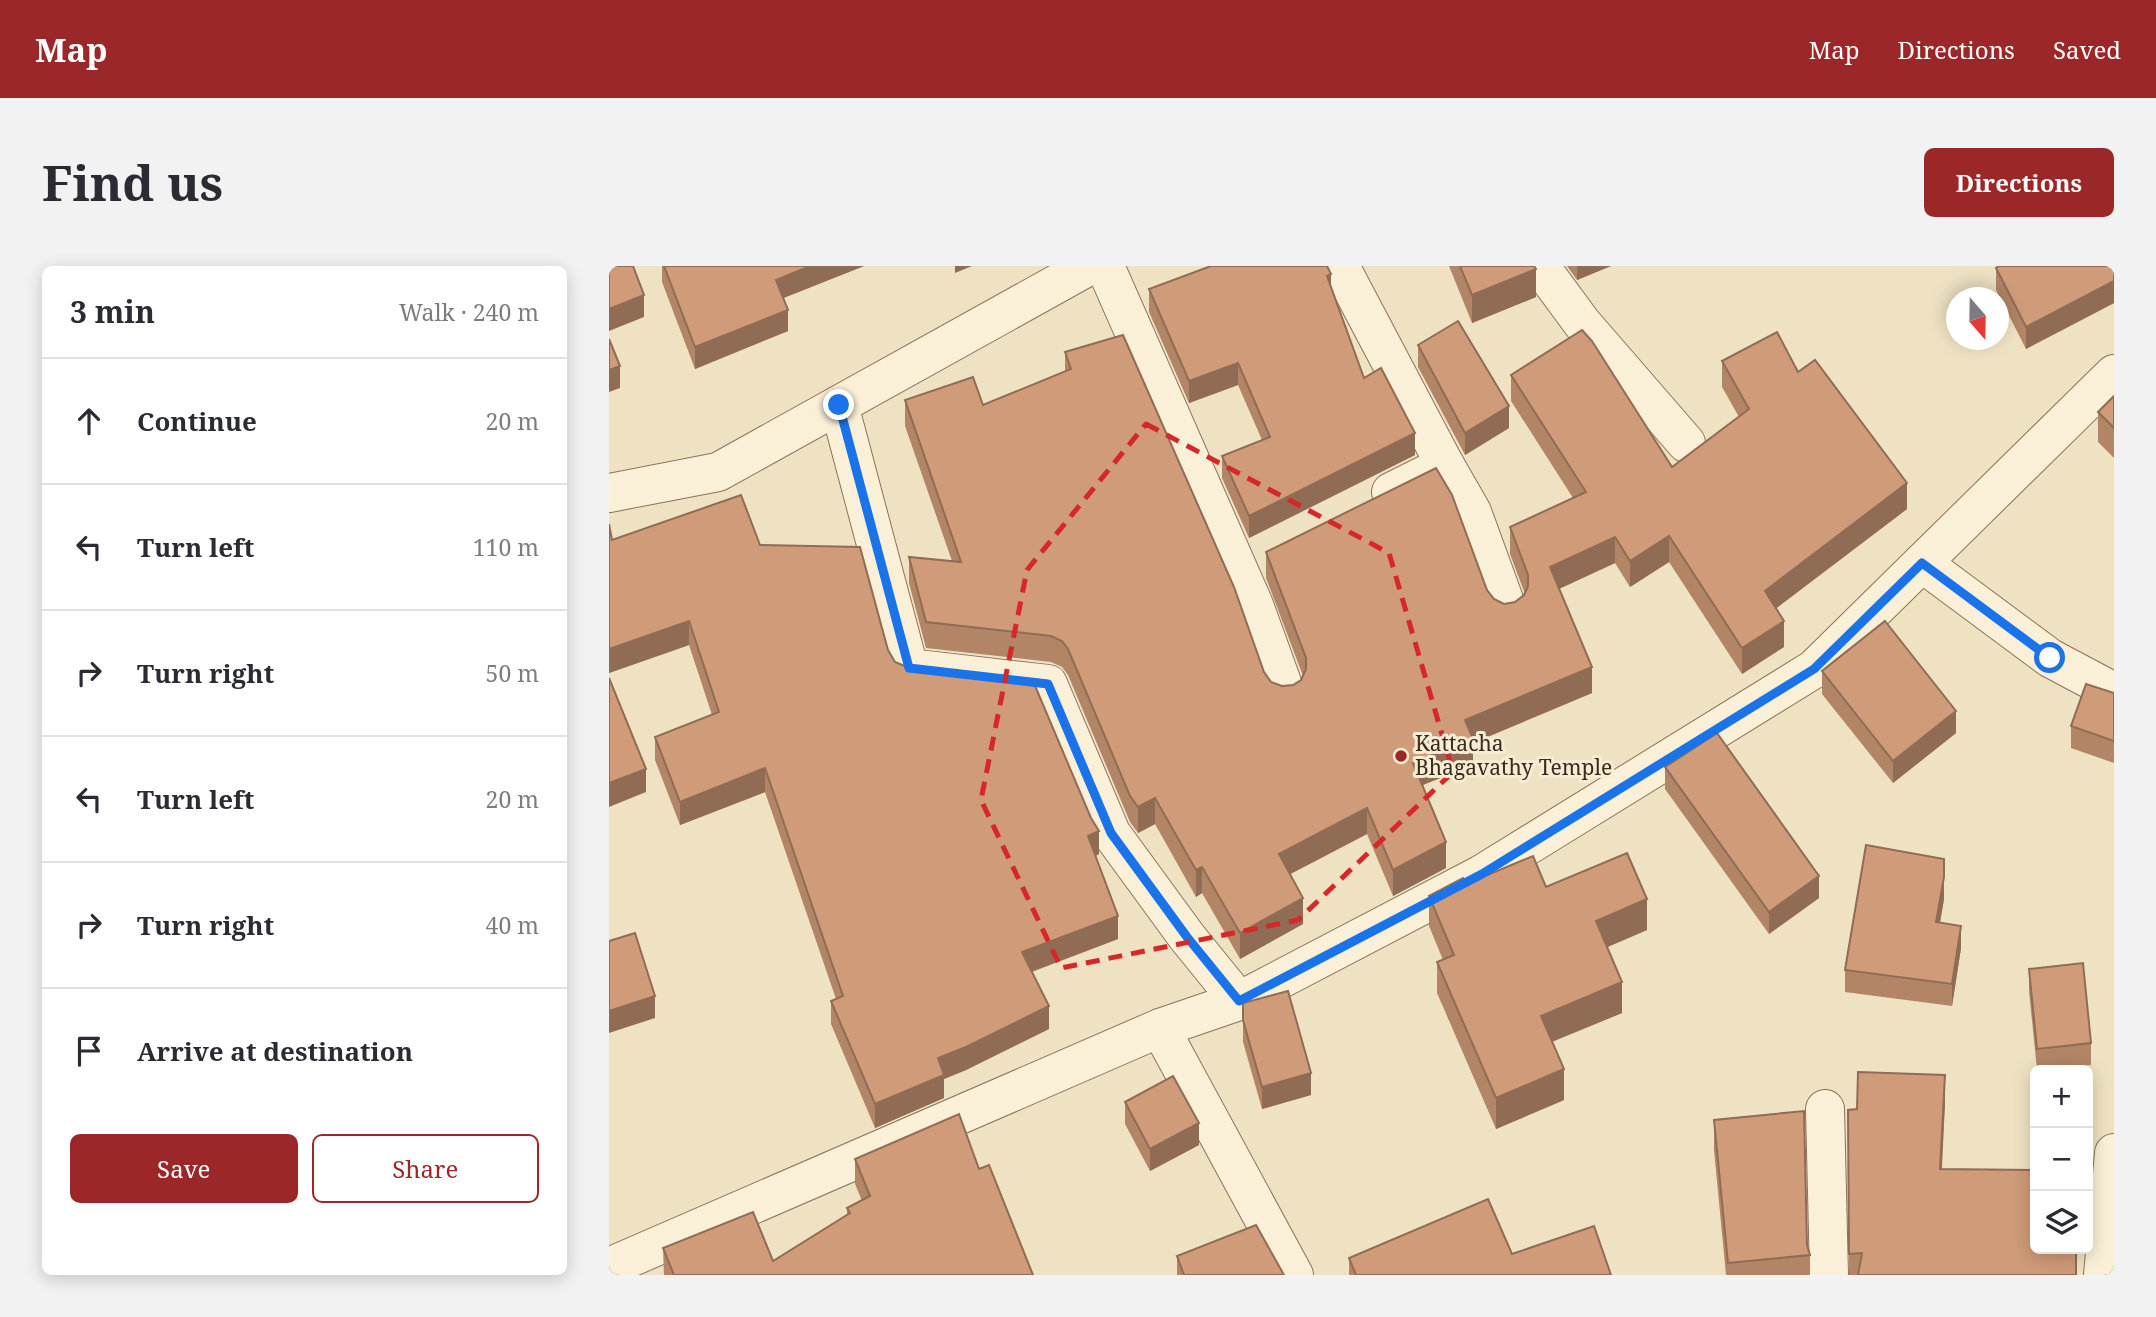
<!DOCTYPE html>
<html lang="en">
<head>
<meta charset="utf-8">
<style>
  body { margin:0; font-family:"Noto Serif",serif; background:#f2f2f3; color:#2b2b33 }
  .controls { position:absolute; right:21px; bottom:21px; display:grid; overflow:hidden; border-radius:10px; box-shadow:0 4px 18px #0003 }
  .controls button { width:63px; height:63px; display:grid; place-items:center; padding:0; border:0; border-bottom:2px solid #e1e1e2; background:#fff; color:#2b2b33; font:35px sans-serif }
  .compass { position:absolute; left:1337px; top:21px; width:63px; height:63px; border-radius:50%; background:#fff; box-shadow:0 4px 18px #0003; rotate:160deg }
  .stop { position:absolute; width:21px; height:21px; margin:-16px; border:5px solid #1a73e8; border-radius:50%; background:#fff }
  .stop.end { background:#1a73e8; border-color:#fff; box-shadow:0 2px 7px #0008 }
  .list { margin:0; padding:0; list-style:none }
  h2 { display:flex; justify-content:space-between; align-items:center; height:91px; margin:0; padding:0 28px; font-size:30px }
  h2 small { font-size:23px; font-weight:400; color:#7c7c81 }
  .list li { display:grid; grid-template-columns:46px 1fr auto; gap:21px; align-items:center; box-sizing:border-box; height:126px; padding:0 28px; border-top:2px solid #e1e1e2 }
  .list b { display:block; font-size:26px; white-space:nowrap }
  .list em { font-size:23px; font-style:normal; color:#7c7c81 }
  .actions { display:flex; gap:14px; padding:21px 28px }
  .actions a { flex:1; padding:16px 0; border:2px solid #9b2729; border-radius:10px; text-align:center; font-size:24px; color:#9b2729 }
  .actions .main { background:#9b2729; color:#fff }
  .icon { flex:none; width:38px; height:38px; fill:none; stroke:currentColor; stroke-width:2; stroke-linecap:round; stroke-linejoin:round }
  .map { position:relative; flex:none; width:1505px; height:1009px; overflow:hidden; border-radius:10px }
  header { display:flex; align-items:center; gap:42px; box-sizing:border-box; height:98px; padding:0 35px; background:#9b2729; color:#fff }
  header strong { font-size:33px }
  nav { display:flex; gap:38px; margin-inline-start:auto; font-size:24px }
  .intro { display:flex; align-items:center; justify-content:space-between; box-sizing:border-box; height:168px; padding:0 42px }
  h1 { margin:0; font-size:49px }
  .button { padding:18px 32px; border-radius:10px; background:#9b2729; color:#fff; font-size:24px; font-weight:700 }
  main { display:flex; gap:42px; padding:0 42px }
  aside { flex:1; background:#fff; border-radius:10px; box-shadow:0 4px 18px #0003 }
  .map>svg:first-child { display:block }
  .lines { fill:none; stroke-linecap:round; stroke-linejoin:round }
  .minor-casing { stroke:#8a7359; stroke-width:40 }
  .minor { stroke:#faefd7; stroke-width:38 }
  .wall { fill:#b28567 }
  .shaded-wall { fill:#916c54 }
  .building { fill:#cf9b78; stroke:#916c54; stroke-width:2 }
  .route { stroke:#1a73e8; stroke-width:9 }
  .marked { fill:none; stroke:#d62828; stroke-width:5; stroke-dasharray:14 9; stroke-linejoin:round }
  .poi-dot { fill:#9b2729; stroke:#f6ecd3; stroke-width:2.5 }
  .labels { text-anchor:middle; stroke-width:6; stroke-linejoin:round; paint-order:stroke }
  .poi-label { font-size:21px; fill:#3a2b1e; stroke:#f6ecd3; text-anchor:start }
</style>
</head>
<body>
<header>
<strong>Map</strong>
<nav><a>Map</a><a>Directions</a><a>Saved</a></nav>
</header>
<div class="intro"><h1>Find us</h1><a class="button">Directions</a></div>
<main>
<aside>
<h2>3 min<small>Walk · 240 m</small></h2>
<ul class="list">
<li><svg class="icon" aria-label="ahead" viewBox="0 0 24 24"><path d="M12 20V5M6 11l6-6 6 6"/></svg><div><b>Continue</b></div><em>20 m</em></li>
<li><svg class="icon" aria-label="left" viewBox="0 0 24 24"><path d="M17 20v-9H6M10 6l-5 5 5 5"/></svg><div><b>Turn left</b></div><em>110 m</em></li>
<li><svg class="icon" aria-label="right" viewBox="0 0 24 24"><path d="M7 20v-9h11M14 6l5 5-5 5"/></svg><div><b>Turn right</b></div><em>50 m</em></li>
<li><svg class="icon" aria-label="left" viewBox="0 0 24 24"><path d="M17 20v-9H6M10 6l-5 5 5 5"/></svg><div><b>Turn left</b></div><em>20 m</em></li>
<li><svg class="icon" aria-label="right" viewBox="0 0 24 24"><path d="M7 20v-9h11M14 6l5 5-5 5"/></svg><div><b>Turn right</b></div><em>40 m</em></li>
<li><svg class="icon" aria-label="arrive" viewBox="0 0 24 24"><path d="M6 21V4h12l-3 4 3 4H6"/></svg><div><b>Arrive at destination</b></div></li>
</ul>
<div class="actions"><a class="main">Save</a><a>Share</a></div>
</aside>
<div class="map">
<svg width="1505" height="1009" viewBox="0 0 1505 1009">
  <rect width="100%" height="100%" fill="#efe2c3"/>
  <g class="lines">
    <defs>
      <g id="minor">
        <path d="M496,0L645,339L676,425"/>
        <path d="M731,0L836,199L782,226"/>
        <path d="M931,0L973,57L1077,177"/>
        <path d="M230,139L300,402L439,418L502,567L578,671L630,735"/>
        <path d="M836,199L863,246L898,342"/>
        <path d="M0,227L109,206L480,0"/>
        <path d="M1313,297L1441,392L1505,426"/>
        <path d="M551,762L685,1009"/>
        <path d="M1216,843L1220,1009"/>
        <path d="M0,1001L551,762L630,735L873,608L1205,403L1505,108"/>
        <path d="M1494,1009L1505,887"/>
      </g>
    </defs>
    <use href="#minor" class="minor-casing"/>
    <use href="#minor" class="minor"/>
  </g>
  <g class="wall">
    <path d="M53,0H255L174,32L179,65L86,103L53,16Z"/>
    <path d="M840,0H925L927,31L863,57Z"/>
    <path d="M958,0H1002L968,14Z"/>
    <path d="M1505,0V37L1417,83L1387,24V2Z"/>
    <path d="M722,20L755,112L806,189L640,272L613,212V190L653,174L629,119L580,137L540,46V23Z"/>
    <path d="M809,79L900,162L856,189L809,101Z"/>
    <path d="M456,86L655,406L662,416L673,420L684,419L692,414L694,410L657,312V286L878,324L885,333L895,338L906,336L915,329L916,328L901,288V261L964,232L902,135V109L1063,201L1130,151L1113,121V95L1189,106L1298,243L1167,342L1175,381L1133,408L1060,296L1021,321L1006,297L950,323L983,427L864,477V499L813,519L837,602L784,630L758,568L681,608L694,658L631,693L593,627L587,631L546,558L529,567L521,556L459,409L453,401L442,396L317,382L300,317V291L343,295L296,160V134L374,139L456,105Z"/>
    <path d="M1505,130V192L1489,176V146Z"/>
    <path d="M0,258L3,274L151,279L279,384L286,396L490,588L487,590L509,673L423,706L440,763L357,804L335,813V832L266,862L222,758V735L227,733L156,526L71,559L46,494V471L103,449L80,379L0,407Z"/>
    <path d="M1213,405L1347,467L1284,517L1213,428Z"/>
    <path d="M1505,427V497L1462,482V460Z"/>
    <path d="M1056,501L1210,632L1160,668L1056,523Z"/>
    <path d="M857,618L937,621L1038,664L998,681L1013,747L943,776L955,834L887,863L828,727V696L834,694L820,660V630Z"/>
    <path d="M1335,633L1331,657L1352,682L1343,740L1236,726V704Z"/>
    <path d="M1420,703L1482,777V799L1428,804L1420,725Z"/>
    <path d="M634,737L702,829L653,843L634,776Z"/>
    <path d="M516,836L590,879L541,905L516,858Z"/>
    <path d="M1336,836L1333,903L1467,1009H1240L1239,844Z"/>
    <path d="M1105,854L1198,979L1201,989V1009H1117L1105,884Z"/>
    <path d="M246,893L370,903L424,1009H55L54,982L164,995L238,949V942L253,935L246,918Z"/>
    <path d="M903,988L1002,1009H740V992Z"/>
    <path d="M568,990L675,1009H568Z"/>
  </g>
  <g class="shaded-wall">
    <path d="M201,0H255L167,35V14Z"/>
    <path d="M346,0H363L346,7Z"/>
    <path d="M968,0H1002L968,14Z"/>
    <path d="M927,3V31L863,57V29Z"/>
    <path d="M722,8V30L718,10Z"/>
    <path d="M1505,15V37L1417,83V61Z"/>
    <path d="M35,29V51L0,65V43Z"/>
    <path d="M179,44V65L86,103V81Z"/>
    <path d="M629,97V119L580,137V115Z"/>
    <path d="M11,100V122L0,126V104Z"/>
    <path d="M900,140V162L856,189V167Z"/>
    <path d="M806,167V189L640,272V250Z"/>
    <path d="M1298,217V243L1156,351V325Z"/>
    <path d="M1060,270V296L1021,321V295Z"/>
    <path d="M1006,271V297L941,327V301Z"/>
    <path d="M80,355V379L0,407V383Z"/>
    <path d="M1175,355V381L1133,408V382Z"/>
    <path d="M983,401V427L864,477V499L804,523V497L856,454Z"/>
    <path d="M1347,445V467L1284,517V495Z"/>
    <path d="M156,502V526L71,559V536Z"/>
    <path d="M37,503V526L0,541V517Z"/>
    <path d="M546,532V558L529,567V541Z"/>
    <path d="M758,542V568L670,614V588Z"/>
    <path d="M490,565V588L479,593V570Z"/>
    <path d="M837,576V602L784,630V604Z"/>
    <path d="M593,601V627L587,631V604Z"/>
    <path d="M1210,610V632L1160,668V646Z"/>
    <path d="M1335,611V633L1327,678V656Z"/>
    <path d="M694,632V658L631,693V667Z"/>
    <path d="M1038,633V664L987,686V655Z"/>
    <path d="M509,650V673L413,709V686Z"/>
    <path d="M1352,660V682L1343,740V718Z"/>
    <path d="M1013,716V747L932,780V750Z"/>
    <path d="M46,730V752L0,767V745Z"/>
    <path d="M440,740V763L357,804L335,813V832L266,862V838L329,792Z"/>
    <path d="M955,803V834L887,863V832Z"/>
    <path d="M702,807V829L653,843V821Z"/>
    <path d="M1336,809V836L1331,930V903Z"/>
    <path d="M590,857V879L541,905V883Z"/>
  </g>
  <g class="building">
    <path d="M0,0H24L35,29L0,43Z"/>
    <path d="M55,0H201L167,14L179,44L86,81Z"/>
    <path d="M602,0H718L722,8L718,10L755,112L772,102L806,167L640,250L613,190L661,171L629,97L580,115L540,23Z"/>
    <path d="M851,0H925L927,3L863,29Z"/>
    <path d="M1390,0H1505V15L1417,61L1387,2Z"/>
    <path d="M849,55L900,140L856,167L809,79Z"/>
    <path d="M973,64L983,75L1063,201L1140,143L1113,95L1168,66L1189,106L1206,94L1298,217L1156,325L1175,355L1133,382L1060,270L1021,295L1006,271L941,301L983,401L856,454L864,473L804,497L837,576L784,604L758,542L670,588L694,632L631,667L593,601L587,604L546,532L529,541L521,530L459,383L453,375L442,370L317,356L300,291L352,296L296,134L364,111L374,139L462,103L456,86L514,69L625,321L655,406L662,416L673,420L684,419L692,414L697,403V392L657,286L827,202L843,229L878,324L885,333L895,338L906,336L915,329L919,320V309L901,261L977,226L902,109Z"/>
    <path d="M0,73L11,100L0,104Z"/>
    <path d="M1505,130V162L1489,146Z"/>
    <path d="M132,229L151,279L251,281L279,384L286,396L298,401L424,415L482,552L490,565L479,570L509,650L413,686L440,740L357,781L329,792L335,809L266,838L222,735L234,730L156,502L71,536L46,471L110,446L80,355L0,383V258L3,274Z"/>
    <path d="M1276,355L1347,445L1284,495L1213,405Z"/>
    <path d="M0,412L37,503L0,517Z"/>
    <path d="M1477,418L1505,427V475L1462,460Z"/>
    <path d="M1108,467L1210,610L1160,646L1056,501Z"/>
    <path d="M1257,579L1335,593V611L1327,656L1352,660L1343,718L1236,704Z"/>
    <path d="M1018,587L1038,633L987,655L1013,716L932,750L955,803L887,832L828,696L845,689L820,630L854,612L857,618L924,590L937,621Z"/>
    <path d="M26,667L46,730L0,745V675Z"/>
    <path d="M1474,697L1482,777L1428,783L1420,703Z"/>
    <path d="M679,725L702,807L653,821L634,754V737Z"/>
    <path d="M1249,806L1336,809L1331,903L1426,904V983H1467V1009H1249L1253,987L1240,988L1239,844L1248,843Z"/>
    <path d="M564,810L590,857L541,883L516,836Z"/>
    <path d="M1195,845L1198,979L1201,989L1119,997L1105,854Z"/>
    <path d="M350,848L370,903L380,899L424,1009H65L54,982L144,946L164,995L241,947L238,942L261,930L246,893Z"/>
    <path d="M879,933L903,988L985,960L1002,1009H747L740,992Z"/>
    <path d="M647,959L675,1009H575L568,990Z"/>
  </g>
  <g class="lines">
    <path class="route" d="M230,139L300,402L439,418L502,567L578,671L630,735L873,608L1205,403L1313,297L1441,392"/>
  </g>
  <path class="marked" d="M537,158L780,287L844,506L689,654L452,702L372,534L418,304Z"/>
  <circle class="poi-dot" cx="792" cy="490" r="7"/>
  <g class="labels">
    <g class="poi-label">
      <text x="806" y="485">Kattacha<tspan x="806" dy="24">Bhagavathy Temple</tspan></text>
    </g>
  </g>
</svg>
<div class="controls">
<button>+</button>
<button>−</button>
<button><svg class="icon" aria-label="layers" viewBox="0 0 24 24"><path d="M12 4l9 5-9 5-9-5zM3 14l9 5 9-5"/></svg></button>
</div>
<svg class="compass" viewBox="-18 -18 36 36"><path d="M0-13l5 13h-10z" fill="#e53935"/><path d="M0 13l5-13h-10z" fill="#7c7c81"/></svg>
<div class="stop" style="left:1441px;top:392px"></div>
<div class="stop end" style="left:230px;top:139px"></div>
</div>
</main>
</body>
</html>
